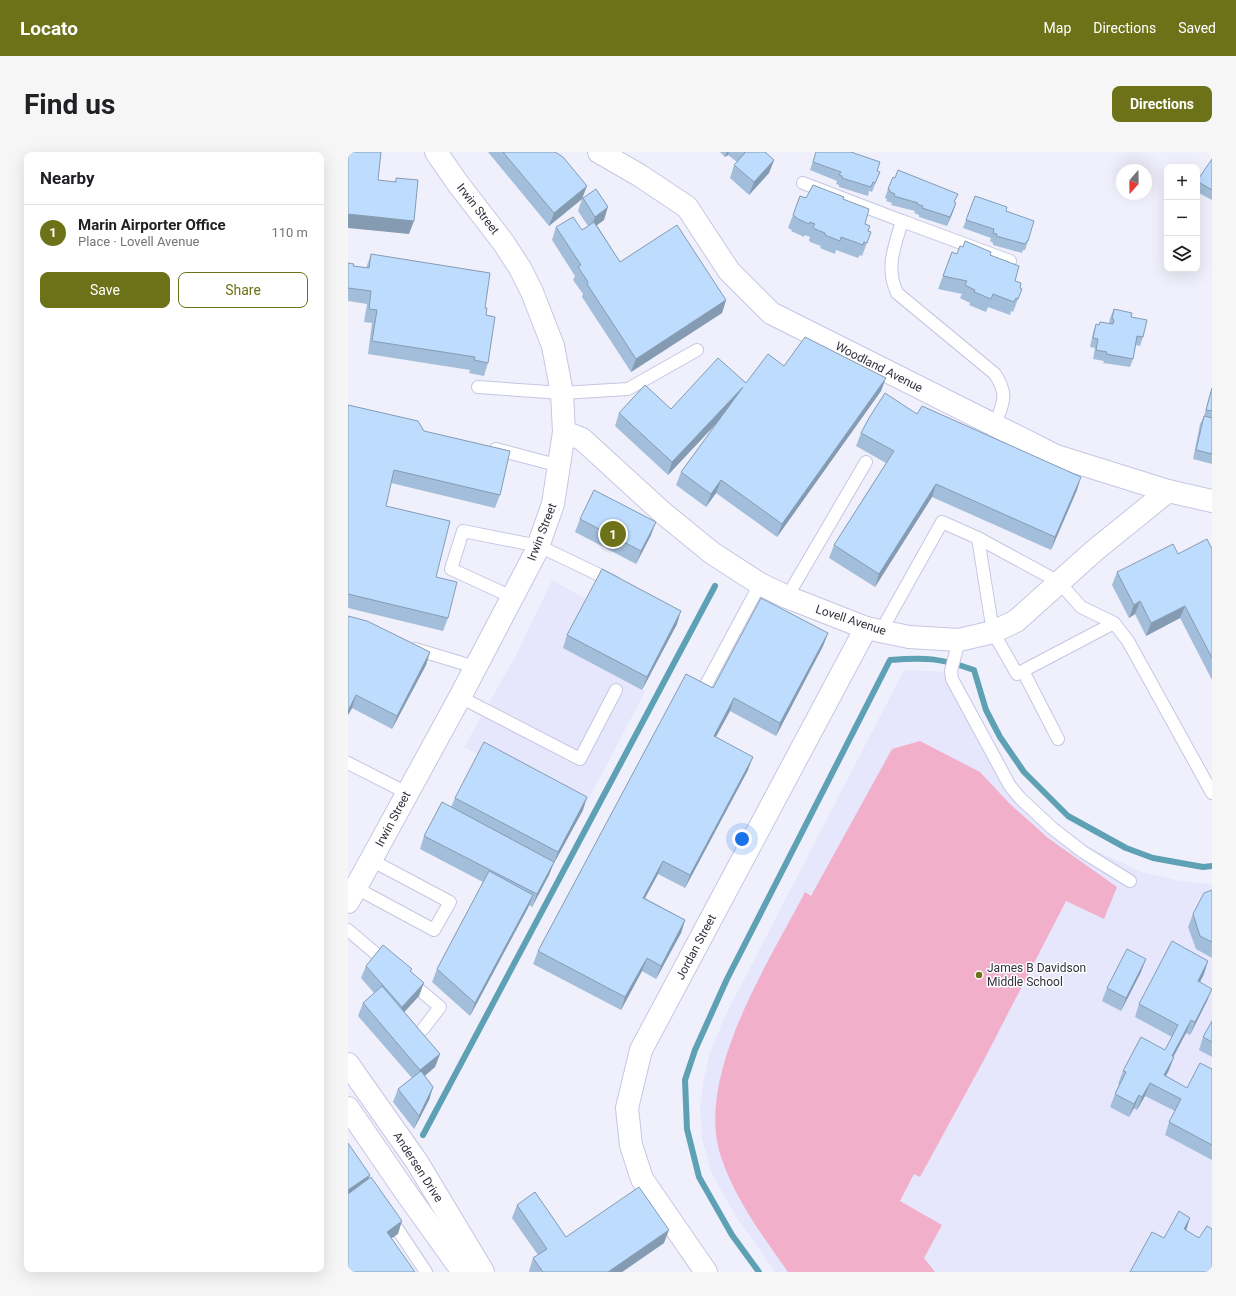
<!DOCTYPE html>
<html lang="en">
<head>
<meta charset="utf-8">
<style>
  body { margin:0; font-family:Roboto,sans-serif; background:#f6f6f6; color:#202124 }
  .controls { position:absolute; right:12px; top:12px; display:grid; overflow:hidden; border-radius:8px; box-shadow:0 4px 16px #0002 }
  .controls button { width:36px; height:36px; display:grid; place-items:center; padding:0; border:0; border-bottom:1px solid #e0e0e0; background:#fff; color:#202124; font:20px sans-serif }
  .compass { position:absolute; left:768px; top:12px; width:36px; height:36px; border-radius:50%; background:#fff; box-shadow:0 4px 16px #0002; rotate:200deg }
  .you { position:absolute; left:394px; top:687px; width:14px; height:14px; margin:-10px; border:3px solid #fff; border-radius:50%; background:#1a73e8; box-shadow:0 0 0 6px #1a73e833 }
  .badge { display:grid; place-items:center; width:26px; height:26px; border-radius:50%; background:#6d7218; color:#fff; font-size:13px; font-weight:700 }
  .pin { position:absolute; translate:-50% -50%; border:2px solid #fff; box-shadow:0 1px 4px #0006 }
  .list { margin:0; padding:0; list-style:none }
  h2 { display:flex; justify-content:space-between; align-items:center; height:52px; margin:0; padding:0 16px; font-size:17px }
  h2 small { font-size:13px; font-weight:400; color:#757577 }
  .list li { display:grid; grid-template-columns:26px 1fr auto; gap:12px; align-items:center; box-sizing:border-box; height:56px; padding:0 16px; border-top:1px solid #e0e0e0 }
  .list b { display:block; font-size:15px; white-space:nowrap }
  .list p { margin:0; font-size:13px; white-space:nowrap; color:#757577 }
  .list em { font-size:13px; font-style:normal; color:#757577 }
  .actions { display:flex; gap:8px; padding:12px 16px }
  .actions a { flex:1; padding:9px 0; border:1px solid #6d7218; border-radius:8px; text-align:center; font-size:14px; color:#6d7218 }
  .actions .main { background:#6d7218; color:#fff }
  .icon { flex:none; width:22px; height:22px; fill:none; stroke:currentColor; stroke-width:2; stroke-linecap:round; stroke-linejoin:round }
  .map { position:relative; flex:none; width:864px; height:1120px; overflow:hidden; border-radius:8px }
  header { display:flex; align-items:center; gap:24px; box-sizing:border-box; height:56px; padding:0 20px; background:#6d7218; color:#fff }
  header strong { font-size:19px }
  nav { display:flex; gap:22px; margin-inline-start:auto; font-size:14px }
  .intro { display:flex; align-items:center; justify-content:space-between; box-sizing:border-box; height:96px; padding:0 24px }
  h1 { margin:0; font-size:28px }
  .button { padding:10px 18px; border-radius:8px; background:#6d7218; color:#fff; font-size:14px; font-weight:700 }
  main { display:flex; gap:24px; padding:0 24px }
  aside { flex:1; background:#fff; border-radius:8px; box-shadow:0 4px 16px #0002 }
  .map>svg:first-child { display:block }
  .built { fill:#e6e7fd }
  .green { fill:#f1afca }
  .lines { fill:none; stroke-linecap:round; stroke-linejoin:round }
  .stream { stroke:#5ea1b4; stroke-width:6 }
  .lane-casing { stroke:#c5c6e3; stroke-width:14 }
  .street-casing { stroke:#c5c6e3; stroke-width:24 }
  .secondary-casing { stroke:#c5c6e3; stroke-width:24 }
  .lane { stroke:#fff; stroke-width:12 }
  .street { stroke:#fff; stroke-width:22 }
  .secondary { stroke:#fff; stroke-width:22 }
  .wall { fill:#a3beda }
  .shaded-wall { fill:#859bb2 }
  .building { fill:#beddfe; stroke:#859bb2 }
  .poi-dot { fill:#6d7218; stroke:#fff; stroke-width:1.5 }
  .labels { text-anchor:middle; stroke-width:3; stroke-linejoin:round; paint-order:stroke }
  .street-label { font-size:12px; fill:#31313c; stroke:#fff }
  .poi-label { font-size:12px; fill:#31313c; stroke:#fff; text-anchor:start }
</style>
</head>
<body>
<header>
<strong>Locato</strong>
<nav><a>Map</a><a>Directions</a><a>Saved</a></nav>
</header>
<div class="intro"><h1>Find us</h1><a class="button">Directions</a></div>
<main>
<aside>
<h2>Nearby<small></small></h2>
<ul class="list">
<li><span class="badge">1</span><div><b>Marin Airporter Office</b><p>Place · Lovell Avenue</p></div><em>110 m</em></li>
</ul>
<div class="actions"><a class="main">Save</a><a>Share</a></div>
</aside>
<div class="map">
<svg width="864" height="1120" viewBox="0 0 864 1120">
  <rect width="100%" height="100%" fill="#f0f0fc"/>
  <g class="built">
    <path d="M204,428L240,448L297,540L235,658L116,595L167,505Z"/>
    <path d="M556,518L609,520L627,561L666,630L713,677L744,697L794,720L832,729L864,732V1120H427L389,1066L376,1044L363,1019L354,986L352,956L355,931L361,904L376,866Z"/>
  </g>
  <path class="green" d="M572,589L632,620L662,652L700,686L769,735L756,767L718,749L637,906L572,1025L566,1022L552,1049L594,1073L576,1106L587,1120H440C414,1083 386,1046 372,1002C348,921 421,810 457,740L463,744L544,597Z"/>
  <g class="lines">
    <g class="stream">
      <path d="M75,983L367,434"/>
      <path d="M411,1120L384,1083L351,1025L339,977L337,928L347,898L379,827L542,508C577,505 592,506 626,518L638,558L652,585L676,620L720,664L778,696L805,706L855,715L864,714"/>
    </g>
    <defs>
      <g id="lane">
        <path d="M455,31L554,69"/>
        <path d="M130,235L214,241L280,237L349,198"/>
        <path d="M647,273C655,250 661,244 647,222L549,141C537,115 547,94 554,69L662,109"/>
        <path d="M148,297L212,314"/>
        <path d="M630,386L645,480L669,522L766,471"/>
        <path d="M164,445L103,417L115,379L191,394L266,430"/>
        <path d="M439,445L518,310"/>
        <path d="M533,479L594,370L630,386L711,430L733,455L766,471L780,489L864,641"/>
        <path d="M611,488L603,519L604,527L662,634L672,646L704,676L735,700L782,729"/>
        <path d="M67,497L127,515"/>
        <path d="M675,519L710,587"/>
        <path d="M353,542L412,432"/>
        <path d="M112,545L232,607L268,538"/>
        <path d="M0,611L59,641"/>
        <path d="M8,736L86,778L102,750L23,708"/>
        <path d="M0,778L40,812"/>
        <path d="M61,829L92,855L75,877"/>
        <path d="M42,1066L78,1120"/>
      </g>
      <path id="street" d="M358,1120L294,1027L283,993L279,956L293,898L518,476"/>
      <g id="secondary">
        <path d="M251,0L291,23L339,55L381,119L423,161L708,304L820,339L864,349"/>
        <path d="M216,280L234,287L315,361L364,401L412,432L439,445L518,476L561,485L611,488L645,480L668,469L746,399L820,339"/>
        <path d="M0,750L112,545L188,400L205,352L216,280L214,241L205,194L184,140L172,116L155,90L111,33L88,0"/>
        <path d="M0,912L69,1010L135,1120"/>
        <path d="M0,956L59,1042L115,1120"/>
      </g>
    </defs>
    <use href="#lane" class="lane-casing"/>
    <use href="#street" class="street-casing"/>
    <use href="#secondary" class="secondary-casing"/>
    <use href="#lane" class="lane"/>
    <use href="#street" class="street"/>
    <use href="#secondary" class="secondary"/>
  </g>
  <g class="wall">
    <path d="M140,0H207L235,46L256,68L249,73L272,110L378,148L374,161L283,220L234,145L235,142L225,128L227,124L204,88L208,75L234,78L240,74L230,59L234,47L201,74Z"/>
    <path d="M372,0H419L418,1L426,8L421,21L401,43L382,26L386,13L389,10L380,3L377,5Z"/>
    <path d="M468,0L532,20L524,40L521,39L520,44L491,35V33L488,32L489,29L462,18Z"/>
    <path d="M864,7V48L849,40V30Z"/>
    <path d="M540,37L607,50L608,51L599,74L571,65V63L566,61L567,59L543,53L544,51L538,49L539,47L537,46Z"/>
    <path d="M452,44L458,46L495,47L517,72L520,79L523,80L514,104L512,103L510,106L488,98L487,102L472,96L473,94L462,90L461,88L462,85L457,83L456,85L443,79L444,78L440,76Z"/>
    <path d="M627,44L658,59L680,89L677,98H675L674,101L645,93V91L642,89L643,86L615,76Z"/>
    <path d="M604,100L609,102L642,103L667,129L672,136L674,137L665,160L663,159L662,163L640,155L638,160L621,153L622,151L612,146L614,142L590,137Z"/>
    <path d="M23,102L137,156L140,211L136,224L121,221L122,218L20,202L24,171L16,170L19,152L0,149V111L5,114L18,116Z"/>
    <path d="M766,157L783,165L795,185L792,194L788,193L785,207L782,215L755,211L756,209L745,207L747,196L742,195L745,181L748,172L751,173L752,170L761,172L762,166Z"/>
    <path d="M436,214L533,239L429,385L368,341L358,355L328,333L333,320L370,270L320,323L267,274L271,261L323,257L398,231Z"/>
    <path d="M864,236V312L845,307L852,272L856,264L861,245Z"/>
    <path d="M0,253L76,279L152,343L147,356L43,331L38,354L88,425L100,466L95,479L0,456Z"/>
    <path d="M569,262L729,338L703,398L584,345L527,435L481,406L486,393L538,311L508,294L513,281Z"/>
    <path d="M232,367L303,383L288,412L227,380Z"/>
    <path d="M864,397V528L832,466L798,484L787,462L781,466L764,433L769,420L830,402Z"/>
    <path d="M0,464L82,500L78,513L44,577L4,556L0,563Z"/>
    <path d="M329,472L294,538L215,496L219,483Z"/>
    <path d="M480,481L475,494L428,584L382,559L368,585L400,618L337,736L310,722L297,746L337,768L333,781L308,827L294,819L273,858L185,812L190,799L365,536Z"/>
    <path d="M107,646L235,658L205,713L201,723L184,755L181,753L122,864L84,830L89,817L135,730L72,697L76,684L103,655Z"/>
    <path d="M864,738V806L848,797L840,775L845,762Z"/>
    <path d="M18,814L62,820L71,844L56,860L92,902L87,915L77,924L85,935L81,948L66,977L45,950L50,937L64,926L10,864L15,851L26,841L13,826Z"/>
    <path d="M793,820L773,859L754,849L759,836Z"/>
    <path d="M856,822L852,829L859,849L842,883L838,881L825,905L821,918L818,924L839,936L864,917V1008L817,983L821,970L827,959L797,944L789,958L786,956L781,965L762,955L767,942L771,932H770L775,919L817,898L824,885L787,865L791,852Z"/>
    <path d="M864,869V905L851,898L855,885Z"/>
    <path d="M169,1053L218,1085L316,1091L274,1120H181V1119L185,1106L190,1103L164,1066Z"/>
  </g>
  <g class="shaded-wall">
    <path d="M379,0H381L380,3L377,5Z"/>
    <path d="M426,8L421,21L401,43L406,30Z"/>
    <path d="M239,34L234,47L201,74L206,61Z"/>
    <path d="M608,51L605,60L599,74L602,65Z"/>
    <path d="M260,55L256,68L242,78L247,65Z"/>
    <path d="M0,62L66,69L61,82L0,76Z"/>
    <path d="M378,148L374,161L283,220L288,207Z"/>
    <path d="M538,226L533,239L429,385L434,372Z"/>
    <path d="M395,235L390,248L320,323L324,310Z"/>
    <path d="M733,325L729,338L703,398L707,385Z"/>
    <path d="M373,328L368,341L358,355L363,342Z"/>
    <path d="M588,332L584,345L527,435L531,422Z"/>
    <path d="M308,370L303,383L288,412L293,399Z"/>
    <path d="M792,449L787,462L781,466L786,453Z"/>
    <path d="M837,454L832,466L798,484L803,471Z"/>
    <path d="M333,459L329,472L294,538L299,525Z"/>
    <path d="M480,481L475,494L428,584L432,571Z"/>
    <path d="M82,500L78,513L44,577L49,564Z"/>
    <path d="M8,543L4,556L0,563V559Z"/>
    <path d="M386,546L382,559L361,597L366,584Z"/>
    <path d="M405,605L400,618L337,736L342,723Z"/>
    <path d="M239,645L235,658L205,713L210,700Z"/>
    <path d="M315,709L310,722L290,759L295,746Z"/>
    <path d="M206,710L201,723L184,755L189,742Z"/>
    <path d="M185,743L180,756L122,864L127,851Z"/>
    <path d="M337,768L333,781L308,827L313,814Z"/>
    <path d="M299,806L294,819L273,858L277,845Z"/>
    <path d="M798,807L793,820L773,859L778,846Z"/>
    <path d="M860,809L856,822L846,842L850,829Z"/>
    <path d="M76,831L71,844L49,868L54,855Z"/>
    <path d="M864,837L859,849L842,883L847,870Z"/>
    <path d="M843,868L838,881L819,917L824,904Z"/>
    <path d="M92,902L87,915L68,931L72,918Z"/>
    <path d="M826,905L821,918L811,936L816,923Z"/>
    <path d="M802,931L797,944L789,958L794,945Z"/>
    <path d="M85,935L81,948L66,977L71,964Z"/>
    <path d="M791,943L786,956L781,965L786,952Z"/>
    <path d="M22,1023L17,1036L0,1048V1038Z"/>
    <path d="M842,1066L838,1079L836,1077Z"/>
    <path d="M54,1069L50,1082L34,1093L39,1080Z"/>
    <path d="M321,1078L316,1091L274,1120H260Z"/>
  </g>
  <g class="building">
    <path d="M0,0H33L30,28L48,30V26L70,28L66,69L0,62Z"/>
    <path d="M155,0H207L215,5L239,34L206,61Z"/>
    <path d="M396,0H417L426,8L406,30L386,13L397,1Z"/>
    <path d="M468,0H503L532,10L529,19L532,20L527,31L525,30L523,35L494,26V24L491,23L493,20L465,10Z"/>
    <path d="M864,7V38L849,29Z"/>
    <path d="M550,18L610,42L606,50L608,51L602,65L574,56L575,54L569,52L570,51L546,44L547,42L542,40V38L540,37L545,25L547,26Z"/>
    <path d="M465,33L496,45L495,47L521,57L517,72L522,74L520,79L523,80L519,91L516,90L515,93L493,85L492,89L477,83V81L467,77L465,75L467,72L462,70L461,72L448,66V65L445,63L452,44L458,46Z"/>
    <path d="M248,37L260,55L247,65L235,46Z"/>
    <path d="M627,44L659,55L658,59L686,69L680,89H679L677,92L648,84L649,82L645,81L646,77L618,68Z"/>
    <path d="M225,65L234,78L246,70L272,110L329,73L378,148L288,207L239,132L240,130L230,115L233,113L208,75Z"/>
    <path d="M617,89L643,100L642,103L671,114L667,129L673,131L672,136L674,137L670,147L668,146L666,150L645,142L643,147L626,140L627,138L617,133L619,129L595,124L604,100L609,102L612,94L615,95Z"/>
    <path d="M23,102L142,121L137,156H139L138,163L147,165L140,211L126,208L127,205L24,189L29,158L21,157L23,139L0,136V111L6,112L5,114L21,116Z"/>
    <path d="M766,157L784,161L783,165L799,168L795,185L789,184L785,207L758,202L759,200L748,198L750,187L745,186L748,172L751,173L752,170L765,172L766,168L764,167Z"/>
    <path d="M457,185L538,226L434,372L373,328L363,342L333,320L395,235L324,310L271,261L297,233L323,257L370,206L398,231L420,202L436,214Z"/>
    <path d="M864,236V259L858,258Z"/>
    <path d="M537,241L569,262L574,254L733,325L707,385L588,332L531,422L486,393L546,299L513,281L521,266Z"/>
    <path d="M0,253L70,269L76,279L162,299L152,343L46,318L38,354L102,369L88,425L109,430L100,466L0,442Z"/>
    <path d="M856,264L864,266V302L848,298Z"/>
    <path d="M246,338L308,370L293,399L232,367Z"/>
    <path d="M859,387L864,397V506L837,454L803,471L792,449L786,453L769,420L825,392L830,402Z"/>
    <path d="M254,417L333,459L299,525L219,483Z"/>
    <path d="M413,446L480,481L432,571L386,546L366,584L405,605L342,723L315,709L295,746L337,768L313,814L299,806L277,845L190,799L338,522L365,536Z"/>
    <path d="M0,464L19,469L82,500L49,564L8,543L0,559Z"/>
    <path d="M136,590L239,645L210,700L107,646Z"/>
    <path d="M94,650L206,710L189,742L76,684Z"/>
    <path d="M141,719L185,743L127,851L89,817Z"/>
    <path d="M864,738V790L852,784L845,762L856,741Z"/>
    <path d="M824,789L860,809L850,829L864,837L847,870L843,868L824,904L826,905L816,923L839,936L852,911L864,917V993L821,970L833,947L802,931L794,945L791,943L786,952L767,942L778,920L775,919L793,885L817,898L830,873L791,852Z"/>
    <path d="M35,793L64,817L62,819L76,831L54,855L18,814Z"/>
    <path d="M779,797L798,807L778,846L759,836Z"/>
    <path d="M34,834L92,902L72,918L15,851Z"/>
    <path d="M864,869V890L855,885Z"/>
    <path d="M73,919L85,935L71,964L50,937Z"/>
    <path d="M0,991L22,1023L0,1038Z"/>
    <path d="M23,1025L54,1069L39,1080L67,1120H0V1042Z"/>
    <path d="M291,1035L321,1078L260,1120H195L185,1106L199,1097L169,1053L187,1040L218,1085Z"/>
    <path d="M831,1059L842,1066L836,1077L851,1086L859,1074L864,1077V1120H782L804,1080L816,1086Z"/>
  </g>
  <circle class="poi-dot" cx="631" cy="823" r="4"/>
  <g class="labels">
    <g class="street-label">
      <text transform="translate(130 57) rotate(52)" y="4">Irwin Street</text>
      <text transform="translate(531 215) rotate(27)" y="4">Woodland Avenue</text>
      <text transform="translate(194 380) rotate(-69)" y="4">Irwin Street</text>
      <text transform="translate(503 468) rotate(18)" y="4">Lovell Avenue</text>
      <text transform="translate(45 667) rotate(-62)" y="4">Irwin Street</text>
      <text transform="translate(348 795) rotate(-62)" y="4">Jordan Street</text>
      <text transform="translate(70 1015) rotate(57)" y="4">Andersen Drive</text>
    </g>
    <g class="poi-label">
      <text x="639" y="820">James B Davidson<tspan x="639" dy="14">Middle School</tspan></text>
    </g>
  </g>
</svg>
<div class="controls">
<button>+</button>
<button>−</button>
<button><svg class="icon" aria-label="layers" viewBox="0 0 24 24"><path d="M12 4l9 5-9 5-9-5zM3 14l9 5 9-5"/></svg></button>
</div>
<svg class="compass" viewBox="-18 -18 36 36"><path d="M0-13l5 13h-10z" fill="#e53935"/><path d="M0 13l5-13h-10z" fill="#757577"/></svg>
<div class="you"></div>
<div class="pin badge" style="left:265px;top:382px">1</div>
</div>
</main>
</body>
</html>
